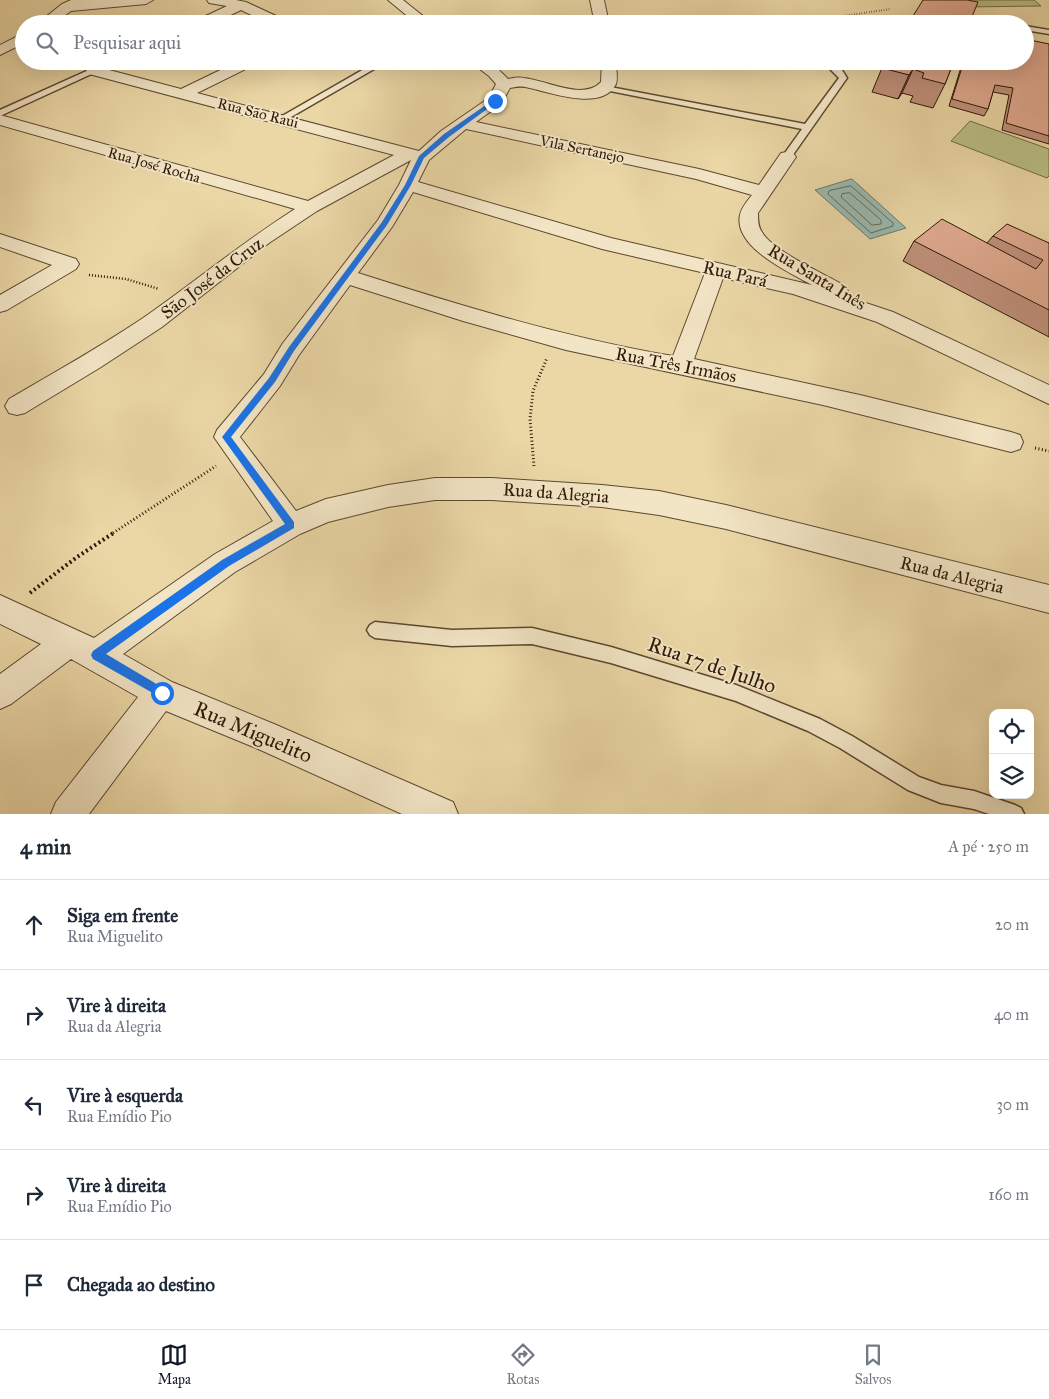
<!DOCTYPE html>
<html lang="pt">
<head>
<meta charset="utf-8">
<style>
  body { margin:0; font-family:"IM FELL Great Primer",serif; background:#f6f6f7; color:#1f2937 }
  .controls { position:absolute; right:15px; bottom:15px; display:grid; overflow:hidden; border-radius:10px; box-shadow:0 5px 20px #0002 }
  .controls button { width:45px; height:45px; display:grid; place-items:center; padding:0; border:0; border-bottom:1px solid #e0e1e3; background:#fff; color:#1f2937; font:25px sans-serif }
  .stop { position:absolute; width:15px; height:15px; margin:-11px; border:4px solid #1a73e8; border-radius:50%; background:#fff }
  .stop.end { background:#1a73e8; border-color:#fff; box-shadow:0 1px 5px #0008 }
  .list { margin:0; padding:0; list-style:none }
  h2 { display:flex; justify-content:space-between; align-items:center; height:65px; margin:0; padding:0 20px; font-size:21px }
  h2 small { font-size:16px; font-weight:400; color:#747a83 }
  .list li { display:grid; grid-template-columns:32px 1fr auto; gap:15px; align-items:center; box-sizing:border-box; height:90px; padding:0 20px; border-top:1px solid #e0e1e3 }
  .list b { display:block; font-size:19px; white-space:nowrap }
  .list p { margin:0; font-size:16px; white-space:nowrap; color:#747a83 }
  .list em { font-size:16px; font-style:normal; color:#747a83 }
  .icon { flex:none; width:28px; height:28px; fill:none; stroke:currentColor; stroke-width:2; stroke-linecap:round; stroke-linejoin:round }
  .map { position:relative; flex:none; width:1049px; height:814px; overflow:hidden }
  .search { position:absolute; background:#fff; box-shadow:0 5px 20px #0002; left:15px; right:15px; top:15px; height:55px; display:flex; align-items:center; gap:12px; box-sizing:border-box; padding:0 18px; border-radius:28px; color:#747a83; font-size:19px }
  .sheet { height:515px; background:#fff }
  nav { display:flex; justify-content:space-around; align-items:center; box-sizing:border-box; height:70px; border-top:1px solid #e0e1e3; background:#fff; font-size:14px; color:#747a83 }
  nav a { display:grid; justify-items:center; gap:2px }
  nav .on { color:#111827 }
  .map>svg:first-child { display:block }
  .green { fill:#b9be85; stroke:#746b46 }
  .water { fill:#99b8ae; stroke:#6e786b }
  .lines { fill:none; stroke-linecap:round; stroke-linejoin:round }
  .shore { stroke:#64685a; stroke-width:1 }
  .service-casing { stroke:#5d482f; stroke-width:3 }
  .minor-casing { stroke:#5d482f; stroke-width:2 }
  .path-far3 { stroke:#2e1807; stroke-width:2; stroke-dasharray:0.5 2; stroke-linecap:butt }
  .path-far2 { stroke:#2e1807; stroke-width:2.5; stroke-dasharray:1 2; stroke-linecap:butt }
  .path-far1 { stroke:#2e1807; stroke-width:3; stroke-dasharray:1 2.5; stroke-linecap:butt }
  .path { stroke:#2e1807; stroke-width:4; stroke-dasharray:2 3; stroke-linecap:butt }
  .service { fill:#f2e5c5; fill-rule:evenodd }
  .minor { fill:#f2e5c5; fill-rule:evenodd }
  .wall { fill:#c0917b; stroke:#2e1807 }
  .shaded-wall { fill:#9c7664; stroke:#2e1807 }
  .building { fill:#dfa98f; stroke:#2e1807 }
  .route { fill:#1a73e8 }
  .labels { text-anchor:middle; stroke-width:4; stroke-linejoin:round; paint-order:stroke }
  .far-street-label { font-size:15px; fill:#2e1807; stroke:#f2e5c5 }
  .street-label { font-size:18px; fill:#2e1807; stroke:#f2e5c5 }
  .near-street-label { font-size:21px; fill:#2e1807; stroke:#f2e5c5 }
</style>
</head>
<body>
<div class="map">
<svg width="1049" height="814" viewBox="0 0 1049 814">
  <rect width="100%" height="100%" fill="#ebd7a6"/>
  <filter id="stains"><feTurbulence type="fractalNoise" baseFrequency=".004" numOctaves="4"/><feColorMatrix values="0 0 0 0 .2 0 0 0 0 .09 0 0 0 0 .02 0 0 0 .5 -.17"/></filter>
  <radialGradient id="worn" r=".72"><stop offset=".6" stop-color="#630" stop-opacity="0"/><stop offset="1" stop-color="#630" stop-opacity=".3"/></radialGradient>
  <g class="green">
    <path d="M922,0H1034L1041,6L965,7Z"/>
    <path d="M970,121L1049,149V176L1047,178L951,141Z"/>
  </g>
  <path class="water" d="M851,179H852L906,228L870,239L815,190Z"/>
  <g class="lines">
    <g class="shore">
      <path d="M851,186L893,223V226L871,233L828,194L829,191Z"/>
      <path d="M850,193L881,220V224L872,225L841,197L842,194Z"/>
    </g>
    <defs>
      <g id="service">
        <path d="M803,19H809L810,24H802Z"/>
        <path d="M997,21L1006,24H997Z"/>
        <path d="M1025,26L1049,30V34L1025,30Z"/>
        <path d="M378,61H388L284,121L277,119Z"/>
        <path d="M822,61H831L842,70L847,78L790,159L787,160L782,157L802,129L605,90L601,88L605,86L805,124L839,78Z"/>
        <path d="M91,69L98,71L0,116V110Z"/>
        <path d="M375,622L452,630L532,628L611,647L736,685L820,719L852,736L919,777L941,785L974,791L1015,805L1021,808L1024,814H989L974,809L941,803L908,790L840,748L808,731L736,701L611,663L532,644L452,646L375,638L370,635L367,630L370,625Z"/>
      </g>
      <g id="minor">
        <path d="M71,0H153L146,4L71,11L53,24H37L62,4Z"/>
        <path d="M207,0H236L246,2L287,21L289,24H270L241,10L212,24H193L195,21L227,6L209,3Z"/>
        <path d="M388,0H403L433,24H417Z"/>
        <path d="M590,0H604L609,24H595Z"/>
        <path d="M24,33V43L0,55V45Z"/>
        <path d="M239,61H258L256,64L197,93L419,151L441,131L489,98L496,84L489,76L469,61C489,61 494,64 508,79C513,78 519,77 524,78C546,80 583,101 601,82L602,61H616C616,68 618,78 616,84C602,113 547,91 525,87C520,86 515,87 510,88L501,104L476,122L699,169L759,185L781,153L787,152L793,153L796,157L758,213C758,220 758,227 762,232C772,251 825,274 845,286L848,291L845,296L893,312L1049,385V404L877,322L793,294L723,278L694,359L860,395L1011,432L1020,435L1023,442L1020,449L1011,452L823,405L566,350L463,321L350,285L299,355L280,386L240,437L296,511L326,499L388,485L435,478H492L602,485L659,491L726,505L1049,585V613L726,529L659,515L602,507L492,500H435L388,507L328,522L300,534L235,572L123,654L172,682L274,724L453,802L458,814H402L256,748L166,711L89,814H51L56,802L138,697L71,659L11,704L0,709V674L41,644L0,624V595L94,638L215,554L273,521L214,437L217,430L264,374L283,343L378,220L399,185L411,160L317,211L269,243L162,327L101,367L25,413L17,415L9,413L5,406L9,399C55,372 102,346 146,316C196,281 243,242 295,209L0,125V115L308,201L394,155L89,74L86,71L89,68L94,66L181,89ZM466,129L696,179L752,195C748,200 741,208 740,215C733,247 790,273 812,285L611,238L418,182L429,160ZM413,192L602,249L705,273L673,356C566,338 462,306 358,273L392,227Z"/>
        <path d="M0,234L76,259L79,264L76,269L7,310L0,312V295L52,265L0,247Z"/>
      </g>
    </defs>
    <use href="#service" class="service-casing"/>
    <use href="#minor" class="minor-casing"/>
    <path class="path-far3" d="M822,19L891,9"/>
    <path class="path-far2" d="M89,275L126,279L159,289"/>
    <g class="path-far1">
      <path d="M1035,448L1049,451"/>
      <path d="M534,466L530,419L533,391L547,358"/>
      <path d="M113,533L216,466"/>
    </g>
    <path class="path" d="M30,593L77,557L115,532"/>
    <use href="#service" class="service"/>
    <use href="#minor" class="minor"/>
  </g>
  <g class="wall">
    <path d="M1049,44V144L1002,130L1009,95L993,92L988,109L984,116L949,106L963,61H1003L1015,64V61H1025Z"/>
    <path d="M954,61L945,84L933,108L910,102L913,96L902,93L898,99L872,92L882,68Z"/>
    <path d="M993,236L1049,243V337L903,261L914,241L987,243Z"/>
  </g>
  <path class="shaded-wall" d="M913,69L902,93L898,99L909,75Z"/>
  <g class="building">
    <path d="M923,0H967L978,2L969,24H908Z"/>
    <path d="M1025,39L1049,44V136L1006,123L1013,88L995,85L988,109L952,99L964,61H1003L1016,64L1017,61H1025Z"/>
    <path d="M886,61H954L945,84L922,78L924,73L913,69L909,75L882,68Z"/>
    <path d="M942,219L1036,269L1043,260L993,236L1007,224L1049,243V310L914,241Z"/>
  </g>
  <path class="route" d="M493,100L498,101L449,137L424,158L411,185L387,225L294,351L275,382L231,437L294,522V528L229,566L106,654L165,689L167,693L165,696L162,698L158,696L93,659L91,655L93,651L222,560L285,524L222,437L269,378L289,347L382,222L405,185L419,156L444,134Z"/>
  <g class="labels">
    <g class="far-street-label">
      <text transform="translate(258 113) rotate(14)" y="5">Rua São Raui</text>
      <text transform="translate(582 149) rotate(12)" y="5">Vila Sertanejo</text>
      <text transform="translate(154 165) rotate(16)" y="5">Rua José Rocha</text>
    </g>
    <g class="street-label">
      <text transform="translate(735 274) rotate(13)" y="6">Rua Pará</text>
      <text transform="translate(817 277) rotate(31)" y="6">Rua Santa Inês</text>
      <text transform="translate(212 278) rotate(-37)" y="6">São José da Cruz</text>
      <text transform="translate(676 365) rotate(11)" y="6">Rua Três Irmãos</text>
      <text transform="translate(556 493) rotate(4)" y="6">Rua da Alegria</text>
      <text transform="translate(952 575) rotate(14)" y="6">Rua da Alegria</text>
    </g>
    <g class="near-street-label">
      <text transform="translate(712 665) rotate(19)" y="7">Rua 17 de Julho</text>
      <text transform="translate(253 732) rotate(23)" y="7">Rua Miguelito</text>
    </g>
  </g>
  <rect width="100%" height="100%" filter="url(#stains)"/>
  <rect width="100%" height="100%" fill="url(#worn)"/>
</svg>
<div class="controls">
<button><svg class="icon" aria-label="locate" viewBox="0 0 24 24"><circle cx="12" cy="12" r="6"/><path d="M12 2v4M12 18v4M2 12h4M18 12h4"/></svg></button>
<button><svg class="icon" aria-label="layers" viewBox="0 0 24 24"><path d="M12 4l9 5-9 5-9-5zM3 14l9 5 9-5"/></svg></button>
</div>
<div class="stop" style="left:162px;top:693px"></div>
<div class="stop end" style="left:495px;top:101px"></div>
<div class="search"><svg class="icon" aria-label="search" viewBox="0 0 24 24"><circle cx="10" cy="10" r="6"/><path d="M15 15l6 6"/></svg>Pesquisar aqui</div>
</div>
<section class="sheet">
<h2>4 min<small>A pé · 250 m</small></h2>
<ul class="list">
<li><svg class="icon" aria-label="ahead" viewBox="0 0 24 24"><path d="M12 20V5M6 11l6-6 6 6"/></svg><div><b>Siga em frente</b><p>Rua Miguelito</p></div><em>20 m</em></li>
<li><svg class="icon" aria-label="right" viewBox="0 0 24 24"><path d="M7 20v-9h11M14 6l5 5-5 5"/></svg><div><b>Vire à direita</b><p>Rua da Alegria</p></div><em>40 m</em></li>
<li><svg class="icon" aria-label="left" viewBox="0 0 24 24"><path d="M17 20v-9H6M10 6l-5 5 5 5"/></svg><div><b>Vire à esquerda</b><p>Rua Emídio Pio</p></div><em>30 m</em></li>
<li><svg class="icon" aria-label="right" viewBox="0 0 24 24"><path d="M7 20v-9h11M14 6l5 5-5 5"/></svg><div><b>Vire à direita</b><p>Rua Emídio Pio</p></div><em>160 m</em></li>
<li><svg class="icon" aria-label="arrive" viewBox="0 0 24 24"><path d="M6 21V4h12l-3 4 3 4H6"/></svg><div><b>Chegada ao destino</b></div></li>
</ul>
</section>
<nav>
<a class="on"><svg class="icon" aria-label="map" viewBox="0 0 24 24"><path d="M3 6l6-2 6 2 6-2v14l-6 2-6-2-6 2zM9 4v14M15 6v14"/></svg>Mapa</a>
<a><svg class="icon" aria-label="directions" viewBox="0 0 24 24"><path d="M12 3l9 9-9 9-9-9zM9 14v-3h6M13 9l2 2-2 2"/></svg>Rotas</a>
<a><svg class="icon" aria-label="saved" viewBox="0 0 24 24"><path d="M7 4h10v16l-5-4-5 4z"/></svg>Salvos</a>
</nav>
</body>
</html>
